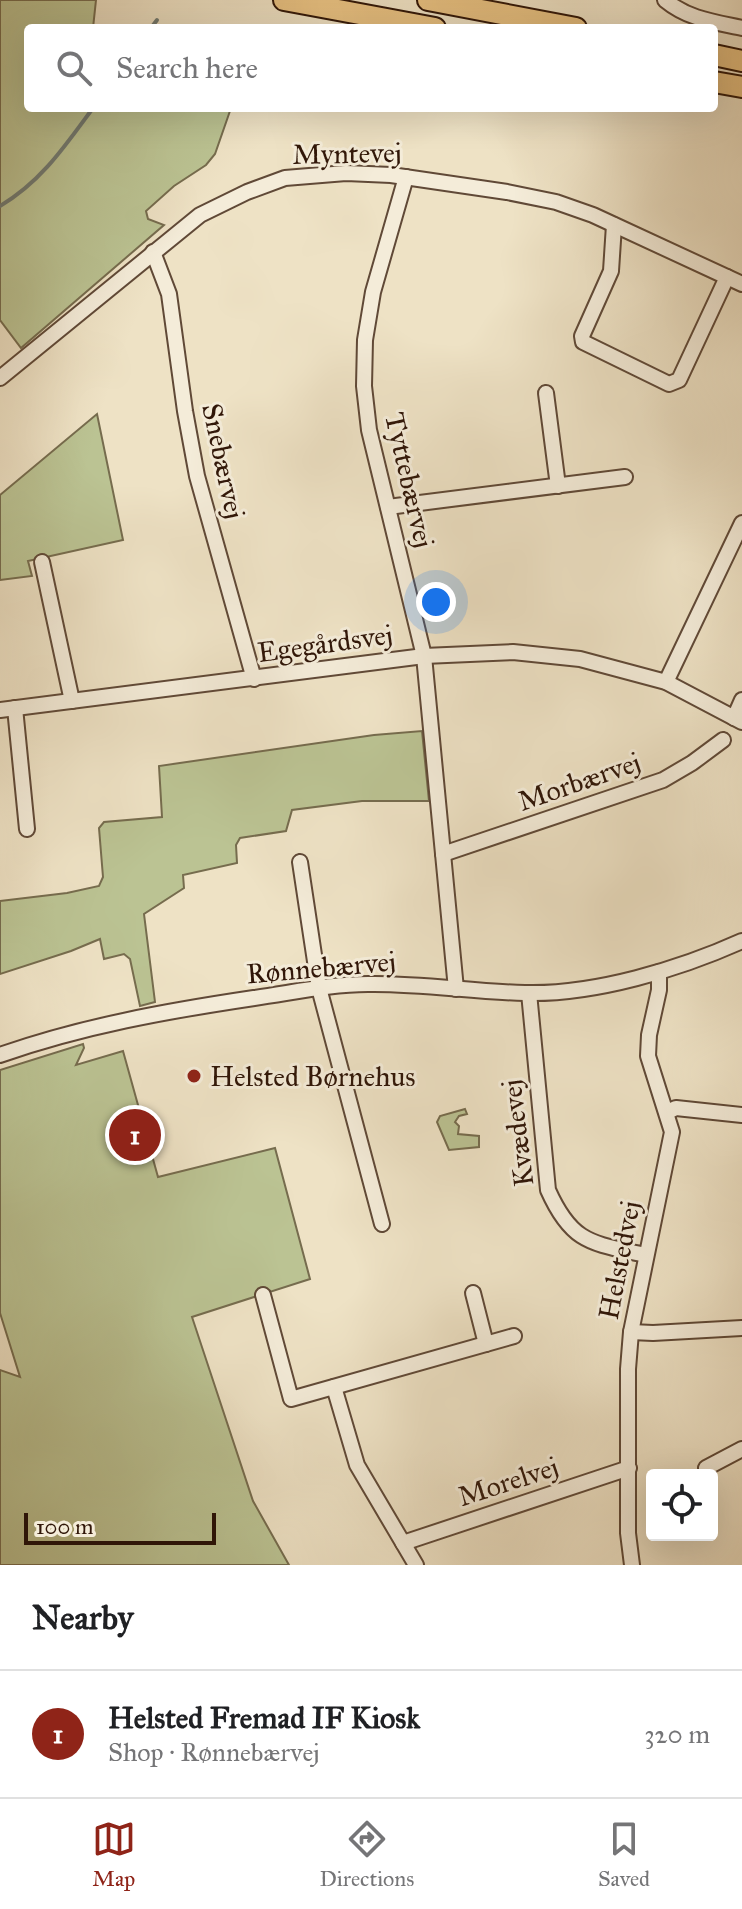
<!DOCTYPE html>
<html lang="en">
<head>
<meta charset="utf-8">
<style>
  body { margin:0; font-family:"IM FELL Great Primer",serif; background:#f2f2f2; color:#202124 }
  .controls { position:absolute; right:24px; bottom:24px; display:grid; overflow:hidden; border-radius:8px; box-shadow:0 8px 32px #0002 }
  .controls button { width:72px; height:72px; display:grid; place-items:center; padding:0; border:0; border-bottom:2px solid #e0e0e0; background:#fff; color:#202124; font:40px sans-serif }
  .scale { position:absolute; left:24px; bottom:20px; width:192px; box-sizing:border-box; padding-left:8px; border:4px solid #301608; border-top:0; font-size:22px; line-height:28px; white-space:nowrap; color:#301608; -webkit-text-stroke:6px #f4ecd9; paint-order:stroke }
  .you { position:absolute; left:436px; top:602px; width:28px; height:28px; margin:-20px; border:6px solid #fff; border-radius:50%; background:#1a73e8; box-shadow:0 0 0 12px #1a73e833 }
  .badge { display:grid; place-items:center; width:52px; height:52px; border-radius:50%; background:#8f2418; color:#fff; font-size:26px; font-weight:700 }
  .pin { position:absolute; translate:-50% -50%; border:4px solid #fff; box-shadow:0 2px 8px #0006 }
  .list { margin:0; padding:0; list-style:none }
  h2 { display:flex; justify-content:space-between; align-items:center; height:104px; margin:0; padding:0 32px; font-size:34px }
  h2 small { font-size:26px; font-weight:400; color:#757577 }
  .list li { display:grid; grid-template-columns:52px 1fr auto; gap:24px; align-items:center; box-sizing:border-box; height:128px; padding:0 32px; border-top:2px solid #e0e0e0 }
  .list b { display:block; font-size:30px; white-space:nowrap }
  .list p { margin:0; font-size:26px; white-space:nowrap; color:#757577 }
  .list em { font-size:26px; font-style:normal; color:#757577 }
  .icon { flex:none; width:44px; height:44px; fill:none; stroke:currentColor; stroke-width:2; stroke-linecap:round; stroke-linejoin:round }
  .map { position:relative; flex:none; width:742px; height:1565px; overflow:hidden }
  .search { position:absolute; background:#fff; box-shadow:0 8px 32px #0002; left:24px; right:24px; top:24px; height:88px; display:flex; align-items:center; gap:20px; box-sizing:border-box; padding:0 28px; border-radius:8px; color:#757577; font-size:30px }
  .sheet { height:232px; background:#fff }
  nav { display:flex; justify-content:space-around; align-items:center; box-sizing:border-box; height:112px; border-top:2px solid #e0e0e0; background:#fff; font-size:22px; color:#757577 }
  nav a { display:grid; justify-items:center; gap:4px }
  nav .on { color:#8f2418 }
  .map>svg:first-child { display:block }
  .green { fill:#bbc393; stroke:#766c4e; stroke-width:2 }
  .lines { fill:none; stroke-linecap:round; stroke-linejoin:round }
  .stream { stroke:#707a73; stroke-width:4 }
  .minor-casing { stroke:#604937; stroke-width:18 }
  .highway-casing { stroke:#301608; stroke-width:24 }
  .minor { stroke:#f4ecd9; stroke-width:14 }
  .highway { stroke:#e7c182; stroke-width:20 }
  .poi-dot { fill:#8f2418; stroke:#f4ecd9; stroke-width:3 }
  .labels { text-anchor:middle; stroke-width:6; stroke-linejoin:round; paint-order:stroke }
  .street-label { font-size:28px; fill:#301608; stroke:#f4ecd9 }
  .poi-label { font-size:28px; fill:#301608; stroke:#f4ecd9; text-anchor:start }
</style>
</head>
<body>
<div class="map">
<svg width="742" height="1565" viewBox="0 0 742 1565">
  <rect width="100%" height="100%" fill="#eee2c5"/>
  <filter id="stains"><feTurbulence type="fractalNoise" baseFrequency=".0025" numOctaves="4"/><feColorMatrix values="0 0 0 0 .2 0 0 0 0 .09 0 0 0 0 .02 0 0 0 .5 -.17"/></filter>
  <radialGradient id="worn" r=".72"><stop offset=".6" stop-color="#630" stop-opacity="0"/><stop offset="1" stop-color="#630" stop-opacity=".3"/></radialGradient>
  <g class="green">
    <path d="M0,0H96L93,28H28V108H231L215,154L206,165L174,186L146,211L148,219L164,225L21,348L0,320Z"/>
    <path d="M97,414L123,540L28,561L32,576L0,580V495Z"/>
    <path d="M422,731L429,801H362L292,810L286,831L240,838L236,845L237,863L183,875L184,888L144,914L155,1002L140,1006L130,959L124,954L104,959L100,939L71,951L0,974V901L67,893L99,886L103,877L99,828L104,822L162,817L159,766L374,735Z"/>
    <path d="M83,1044L84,1048L76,1065L123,1051L158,1177L275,1148L310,1279L192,1317L253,1501L289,1565H0V1370L20,1377L0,1313V1070Z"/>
    <path d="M465,1109L467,1114L459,1116L455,1122L459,1126L458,1134L479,1136V1147L449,1150L437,1122L440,1116Z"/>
  </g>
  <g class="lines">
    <g class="stream">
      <path d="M151,28L157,20"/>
      <path d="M0,206C41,182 65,146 93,108"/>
    </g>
    <defs>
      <g id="minor">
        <path d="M665,0C688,19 714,22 742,28"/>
        <path d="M406,177L373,292L365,340L364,386L369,430L424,656L456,989"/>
        <path d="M614,225L611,271L582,336L583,342L669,384L679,380L727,277"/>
        <path d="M153,252L169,294L185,411L197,476L254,679"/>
        <path d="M0,378L200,215L247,192L285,178L346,173L391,175L507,192L556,202L593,215L742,284"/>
        <path d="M546,393L558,486"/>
        <path d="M388,507L625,477"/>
        <path d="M42,562L72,701"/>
        <path d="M666,682L742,523"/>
        <path d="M15,708L27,829"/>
        <path d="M0,710L424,656L513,652L580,659L666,682L742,722"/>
        <path d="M734,718L742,700"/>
        <path d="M443,854L663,780L692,763L723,740"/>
        <path d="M300,862L319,988L382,1224"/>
        <path d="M529,993L548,1190C572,1244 592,1243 645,1255"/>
        <path d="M0,1055C83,1026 167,1011 254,998C291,993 330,984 368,984C421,983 473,992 525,993C594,995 680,969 742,941"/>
        <path d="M667,1112L676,1108L742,1115"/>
        <path d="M473,1293L486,1344"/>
        <path d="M263,1295L291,1399L514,1336"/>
        <path d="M631,1332L653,1333L742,1328"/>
        <path d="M334,1387L357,1465L416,1565"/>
        <path d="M706,1468L742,1449"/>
        <path d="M403,1543L629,1468"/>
        <path d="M632,1565L628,1533V1369L631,1332L672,1132L648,1056L649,1035L659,990V972"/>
      </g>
      <g id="highway">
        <path d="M284,0L435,28"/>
        <path d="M428,0L576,28"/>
        <path d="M714,55L742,61"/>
        <path d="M714,82L742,87"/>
      </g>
    </defs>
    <use href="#minor" class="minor-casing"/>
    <use href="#highway" class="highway-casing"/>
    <use href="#minor" class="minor"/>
    <use href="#highway" class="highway"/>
  </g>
  <circle class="poi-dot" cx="194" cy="1076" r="8"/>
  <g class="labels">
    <g class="street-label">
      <text transform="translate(347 153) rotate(-1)" y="10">Myntevej</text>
      <text transform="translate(224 461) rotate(78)" y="10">Snebærvej</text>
      <text transform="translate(410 480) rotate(77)" y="10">Tyttebærvej</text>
      <text transform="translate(325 643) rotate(-8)" y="10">Egegårdsvej</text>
      <text transform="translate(579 781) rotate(-19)" y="10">Morbærvej</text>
      <text transform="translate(321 967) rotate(-5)" y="10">Rønnebærvej</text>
      <text transform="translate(517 1133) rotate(-97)" y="10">Kvædevej</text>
      <text transform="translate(619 1260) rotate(-79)" y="10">Helstedvej</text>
      <text transform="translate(508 1481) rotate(-18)" y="10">Morelvej</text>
    </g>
    <g class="poi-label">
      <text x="210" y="1086">Helsted Børnehus</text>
    </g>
  </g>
  <rect width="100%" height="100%" filter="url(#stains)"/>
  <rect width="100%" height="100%" fill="url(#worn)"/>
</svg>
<div class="controls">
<button><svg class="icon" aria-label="locate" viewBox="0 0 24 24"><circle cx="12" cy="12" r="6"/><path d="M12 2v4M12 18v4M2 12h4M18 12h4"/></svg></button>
</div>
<div class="scale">100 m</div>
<div class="you"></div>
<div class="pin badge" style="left:135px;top:1135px">1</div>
<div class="search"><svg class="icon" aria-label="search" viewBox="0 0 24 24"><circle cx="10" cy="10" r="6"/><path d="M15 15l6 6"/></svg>Search here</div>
</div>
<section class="sheet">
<h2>Nearby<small></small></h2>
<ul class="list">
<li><span class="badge">1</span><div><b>Helsted Fremad IF Kiosk</b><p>Shop · Rønnebærvej</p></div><em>320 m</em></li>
</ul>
</section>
<nav>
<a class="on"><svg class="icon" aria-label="map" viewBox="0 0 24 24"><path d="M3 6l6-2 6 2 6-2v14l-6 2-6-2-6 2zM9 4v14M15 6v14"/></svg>Map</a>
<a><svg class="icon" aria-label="directions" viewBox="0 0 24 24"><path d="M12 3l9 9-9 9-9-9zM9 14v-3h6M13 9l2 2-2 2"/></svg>Directions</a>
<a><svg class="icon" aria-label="saved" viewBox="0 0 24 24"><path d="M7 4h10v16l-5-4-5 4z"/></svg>Saved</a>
</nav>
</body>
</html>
